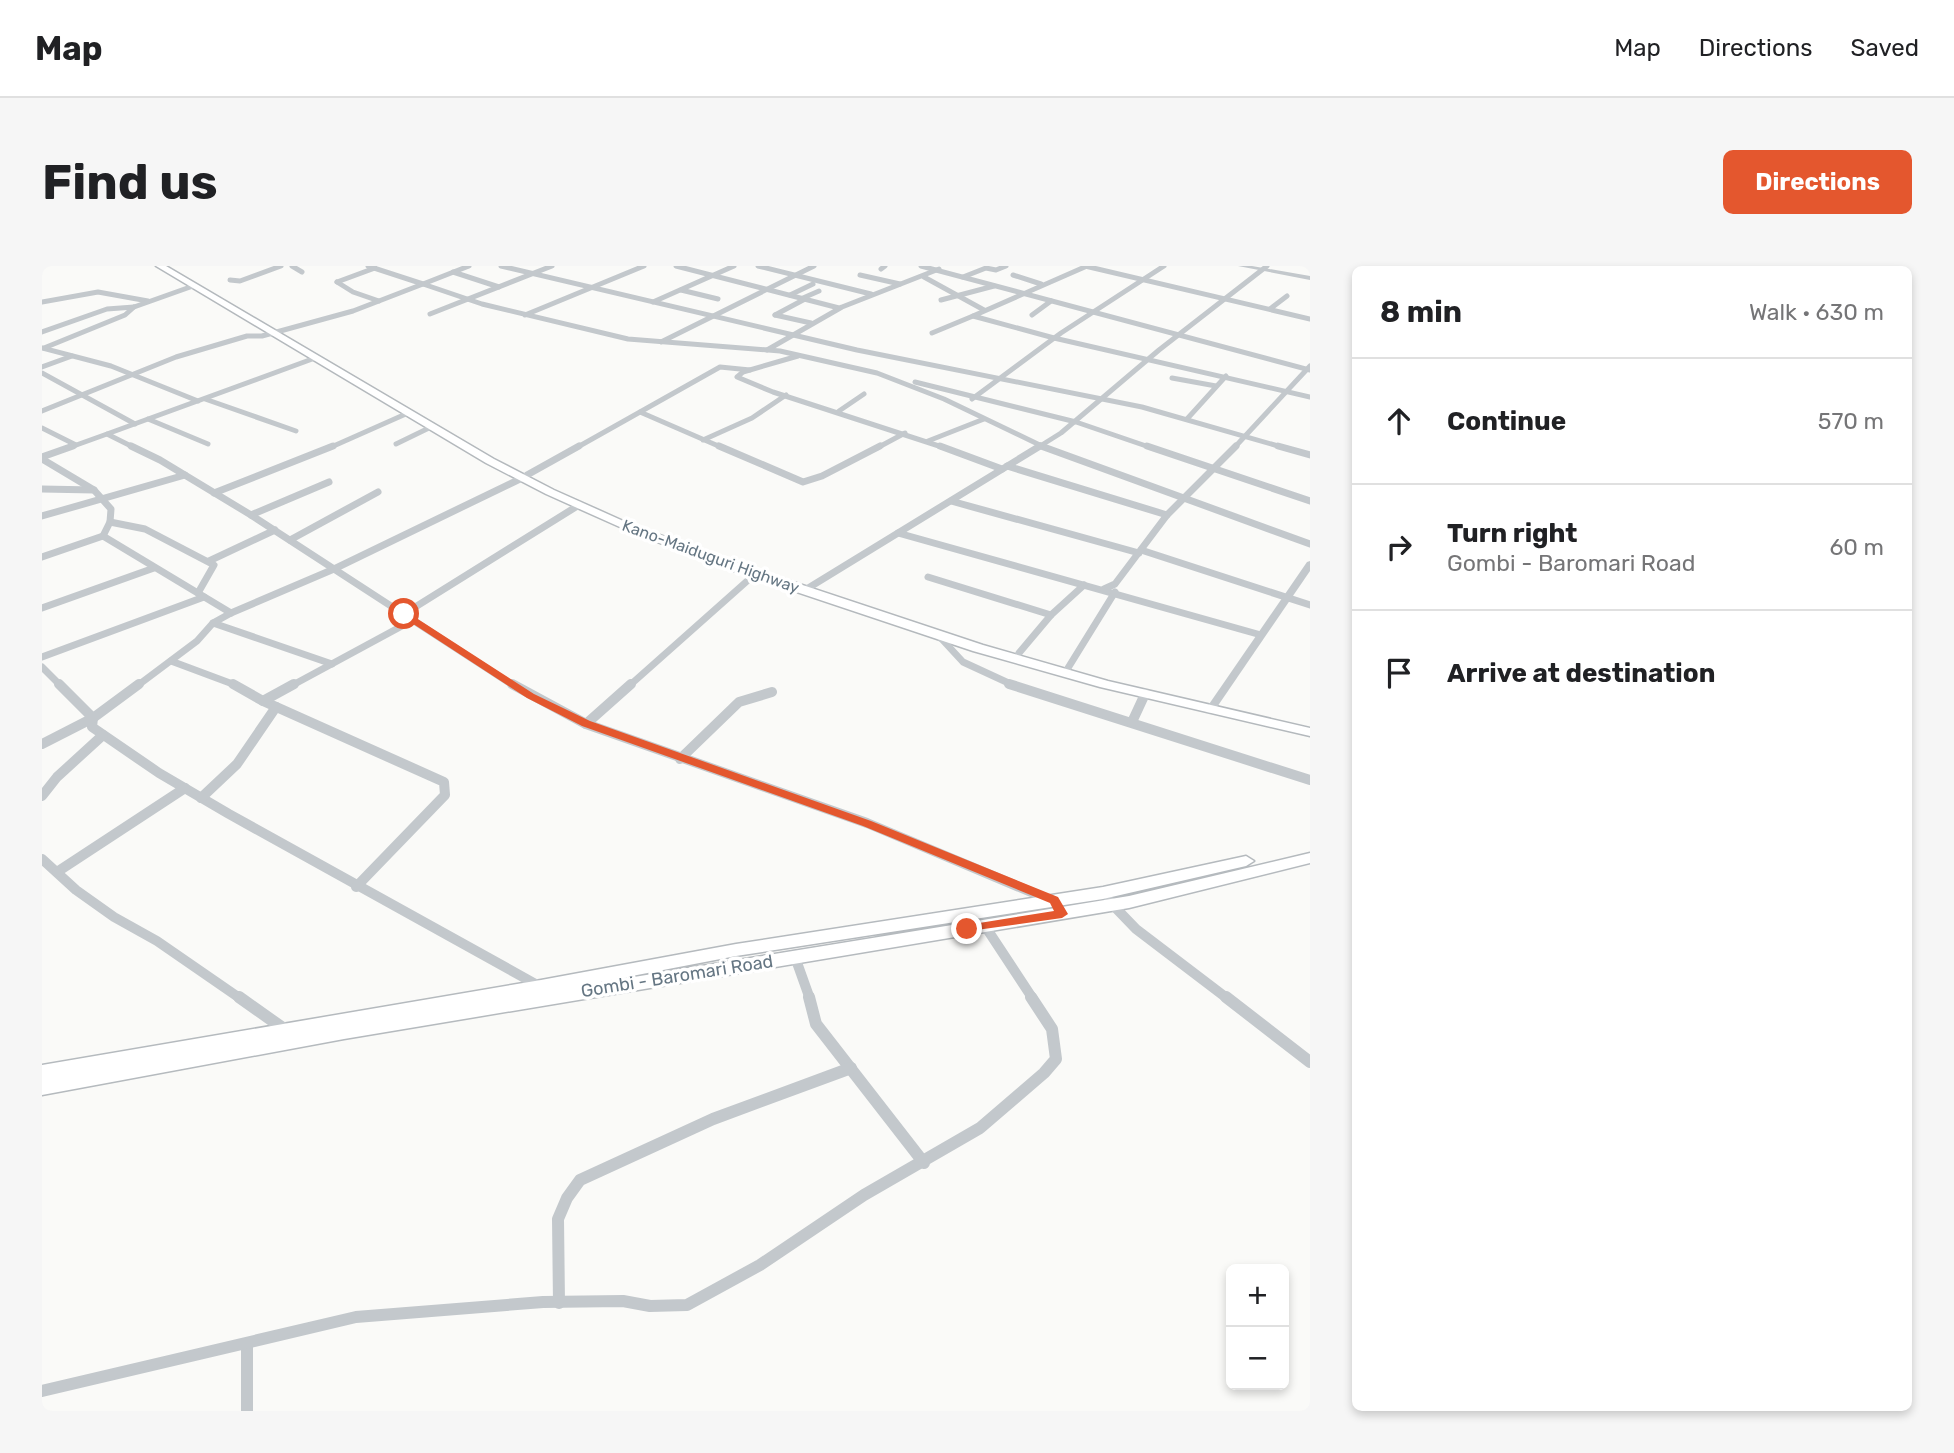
<!DOCTYPE html>
<html lang="en">
<head>
<meta charset="utf-8">
<style>
  body { margin:0; font-family:Rubik,sans-serif; background:#f6f6f6; color:#202124 }
  .controls { position:absolute; right:21px; bottom:21px; display:grid; overflow:hidden; border-radius:10px; box-shadow:0 4px 10px #0003 }
  .controls button { width:63px; height:63px; display:grid; place-items:center; padding:0; border:0; border-bottom:2px solid #e0e0e0; background:#fff; color:#202124; font:35px sans-serif }
  .stop { position:absolute; width:21px; height:21px; margin:-16px; border:5px solid #e4572e; border-radius:50%; background:#fff }
  .stop.end { background:#e4572e; border-color:#fff; box-shadow:0 2px 7px #0008 }
  .list { margin:0; padding:0; list-style:none }
  h2 { display:flex; justify-content:space-between; align-items:center; height:91px; margin:0; padding:0 28px; font-size:30px }
  h2 small { font-size:23px; font-weight:400; color:#757577 }
  .list li { display:grid; grid-template-columns:46px 1fr auto; gap:21px; align-items:center; box-sizing:border-box; height:126px; padding:0 28px; border-top:2px solid #e0e0e0 }
  .list b { display:block; font-size:26px; white-space:nowrap }
  .list p { margin:0; font-size:23px; white-space:nowrap; color:#757577 }
  .list em { font-size:23px; font-style:normal; color:#757577 }
  .icon { flex:none; width:38px; height:38px; fill:none; stroke:currentColor; stroke-width:2; stroke-linecap:round; stroke-linejoin:round }
  .map { position:relative; flex:none; width:1268px; height:1145px; overflow:hidden; border-radius:10px }
  header { display:flex; align-items:center; gap:42px; box-sizing:border-box; height:98px; padding:0 35px; background:#fff; border-bottom:2px solid #e0e0e0 }
  header strong { font-size:33px }
  nav { display:flex; gap:38px; margin-inline-start:auto; font-size:24px }
  .intro { display:flex; align-items:center; justify-content:space-between; box-sizing:border-box; height:168px; padding:0 42px }
  h1 { margin:0; font-size:49px }
  .button { padding:18px 32px; border-radius:10px; background:#e4572e; color:#fff; font-size:24px; font-weight:700 }
  main { display:flex; gap:42px; padding:0 42px }
  aside { flex:1; background:#fff; border-radius:10px; box-shadow:0 4px 10px #0003 }
  .map>svg:first-child { display:block }
  .lines { fill:none; stroke-linecap:round; stroke-linejoin:round }
  .primary-casing { stroke:#b5babe; stroke-width:3 }
  .trunk-casing { stroke:#b4b9bd; stroke-width:3 }
  .minor-far3 { stroke:#c3c8cc; stroke-width:5 }
  .minor-far2 { stroke:#c3c8cc; stroke-width:7 }
  .minor-far1 { stroke:#c3c8cc; stroke-width:10 }
  .minor { stroke:#c3c8cc; stroke-width:12 }
  .tertiary { fill:#c3c8cc; fill-rule:evenodd }
  .primary { fill:#fff; fill-rule:evenodd }
  .trunk { fill:#fff; fill-rule:evenodd }
  .route { fill:#e4572e }
  .labels { text-anchor:middle; stroke-width:7; stroke-linejoin:round; paint-order:stroke }
  .far-street-label { font-size:16px; fill:#657683; stroke:#fff }
  .street-label { font-size:18px; fill:#657683; stroke:#fff }
</style>
</head>
<body>
<header>
<strong>Map</strong>
<nav><a>Map</a><a>Directions</a><a>Saved</a></nav>
</header>
<div class="intro"><h1>Find us</h1><a class="button">Directions</a></div>
<main>
<div class="map">
<svg width="1268" height="1145" viewBox="0 0 1268 1145">
  <rect width="100%" height="100%" fill="#fafaf8"/>
  <g class="lines">
    <defs>
      <path id="primary" d="M1268,587V597L1087,642L302,773L0,829V799L499,714L694,678L1061,621L1204,590L1212,595L1204,600L1061,633L694,690L543,719L1087,630Z"/>
      <path id="trunk" d="M114,0H124L452,193L512,224L588,258L685,294L941,379L1066,415L1268,462V470L1058,421L931,385L677,300L580,262L504,228L444,197Z"/>
    </defs>
    <use href="#primary" class="primary-casing"/>
    <use href="#trunk" class="trunk-casing"/>
    <g class="minor-far3">
      <path d="M250,0L260,6"/>
      <path d="M326,0L381,18L427,0"/>
      <path d="M459,0L815,84L1100,141L1243,182"/>
      <path d="M634,0L797,42"/>
      <path d="M716,0L829,28"/>
      <path d="M879,0L1268,104"/>
      <path d="M1043,0L1268,53"/>
      <path d="M1045,0L931,50L1012,72L1268,131"/>
      <path d="M839,3L843,0"/>
      <path d="M411,6L457,21"/>
      <path d="M818,9L858,18"/>
      <path d="M971,9L999,18"/>
      <path d="M882,11L942,44"/>
      <path d="M921,11L944,2L954,4L964,0"/>
      <path d="M188,14L198,15L239,0"/>
      <path d="M295,16L311,26L337,35"/>
      <path d="M295,16L333,2"/>
      <path d="M639,24L676,33"/>
      <path d="M748,29L771,18"/>
      <path d="M761,32L777,25"/>
      <path d="M899,34L952,20"/>
      <path d="M0,36L56,26L106,35"/>
      <path d="M611,36L692,0"/>
      <path d="M1228,43L1245,30"/>
      <path d="M388,48L510,0"/>
      <path d="M483,49L602,0"/>
      <path d="M733,49L769,57"/>
      <path d="M733,49L763,33"/>
      <path d="M990,49L1009,35"/>
      <path d="M0,66L65,43L92,41L151,20"/>
      <path d="M890,67L931,50"/>
      <path d="M619,76L772,0"/>
      <path d="M0,82L69,100L156,135"/>
      <path d="M2,82L83,49L92,41"/>
      <path d="M725,84L800,41L897,3"/>
      <path d="M756,90L701,106L695,111L731,126L903,182"/>
      <path d="M0,101L30,90"/>
      <path d="M0,107L93,158"/>
      <path d="M1130,112L1174,120"/>
      <path d="M873,116L1034,156L1110,182"/>
      <path d="M163,133L254,165"/>
      <path d="M930,133L1019,67L1122,0"/>
      <path d="M0,145L134,91L205,70H220L311,45L381,18L440,38L586,73L738,85L835,107L902,133L1004,182"/>
      <path d="M797,145L822,128"/>
      <path d="M598,146L681,182"/>
      <path d="M106,153L166,178"/>
      <path d="M1145,153L1184,110"/>
      <path d="M0,162L34,179"/>
      <path d="M661,174L710,152L744,129"/>
      <path d="M886,175L942,153"/>
      <path d="M354,178L389,161"/>
      <path d="M26,182L65,168"/>
      <path d="M93,182L65,168L273,92"/>
      <path d="M287,182L366,147"/>
      <path d="M534,182L678,101L708,104"/>
      <path d="M835,182L863,167"/>
      <path d="M995,182L1019,167L1117,84L1225,0"/>
      <path d="M1192,182L1268,100"/>
    </g>
    <g class="minor-far2">
      <path d="M89,180L118,194L209,249L472,420"/>
      <path d="M677,180L761,216L780,210L838,180"/>
      <path d="M898,180L960,203"/>
      <path d="M999,180L1268,278"/>
      <path d="M1105,180L1268,235"/>
      <path d="M1236,180L1268,189"/>
      <path d="M0,191L31,180"/>
      <path d="M0,193L52,224L69,243L68,256L61,270L0,291"/>
      <path d="M965,200L1125,249"/>
      <path d="M485,209L537,180"/>
      <path d="M0,223L52,224"/>
      <path d="M172,227L291,180"/>
      <path d="M909,235L1097,287"/>
      <path d="M209,249L287,216"/>
      <path d="M0,250L143,209"/>
      <path d="M68,256L103,263L172,299L156,327"/>
      <path d="M856,267L1219,369"/>
      <path d="M61,270L189,347"/>
      <path d="M248,274L336,226"/>
      <path d="M1099,284L1268,339"/>
      <path d="M167,295L233,264"/>
      <path d="M886,311L1009,349"/>
      <path d="M1062,323L1073,318L1125,249L1194,180"/>
      <path d="M763,324L998,180"/>
      <path d="M0,342L112,302"/>
      <path d="M362,348L537,239"/>
      <path d="M171,357L290,398"/>
      <path d="M897,370L921,396L973,420"/>
      <path d="M977,387L1009,349L1042,319"/>
      <path d="M0,391L162,331"/>
      <path d="M129,395L196,420"/>
      <path d="M0,401L19,420"/>
      <path d="M1026,402L1073,326"/>
      <path d="M95,420L155,375L171,357L189,347L292,303L480,212"/>
      <path d="M249,420L371,354"/>
      <path d="M587,420L713,308"/>
    </g>
    <g class="minor-far1">
      <path d="M17,418L51,452L50,461L117,507L187,548L499,721"/>
      <path d="M191,418L221,435L402,516L403,529L314,621"/>
      <path d="M470,418L544,458L825,557L1013,636"/>
      <path d="M967,418L1268,514"/>
      <path d="M221,435L252,418"/>
      <path d="M1090,456L1103,428"/>
      <path d="M544,458L589,418"/>
      <path d="M0,478L51,452L97,418"/>
      <path d="M638,493L697,436L730,426"/>
      <path d="M0,530L15,511L61,469"/>
      <path d="M159,532L195,498L234,441"/>
      <path d="M0,593L34,624L72,651L115,675L199,733"/>
      <path d="M15,606L143,522"/>
      <path d="M1067,635L1094,663L1186,733"/>
      <path d="M943,660L991,733"/>
      <path d="M753,691L768,733"/>
    </g>
    <g class="minor">
      <path d="M197,731L245,765"/>
      <path d="M767,731L774,758L882,897"/>
      <path d="M1184,731L1268,796"/>
      <path d="M517,1037L516,953L525,932L538,914L671,853L809,802"/>
      <path d="M205,1079V1145"/>
      <path d="M0,1125L314,1051L501,1036L581,1035L608,1040L645,1039L718,999L822,929L938,862L1002,807L1014,793L1010,763L989,731"/>
    </g>
    <g class="tertiary">
      <path d="M1196,0H1210L1268,10V14Z"/>
      <path d="M1268,295V305L1173,444L1168,447L1164,446L1163,444L1265,296Z"/>
    </g>
    <use href="#primary" class="primary"/>
    <use href="#trunk" class="trunk"/>
  </g>
  <path class="route" d="M359,346H365L492,428L548,455L829,555L1016,631L1026,648L1020,652L920,666L918,663L925,659L1012,645L1008,637L821,560L540,460L485,432L359,350Z"/>
  <g class="labels">
    <g class="far-street-label">
      <text transform="translate(669 290) rotate(20)" y="6">Kano-Maiduguri Highway</text>
    </g>
    <g class="street-label">
      <text transform="translate(635 710) rotate(-9)" y="6">Gombi - Baromari Road</text>
    </g>
  </g>
</svg>
<div class="controls">
<button>+</button>
<button>−</button>
</div>
<div class="stop" style="left:362px;top:348px"></div>
<div class="stop end" style="left:925px;top:663px"></div>
</div>
<aside>
<h2>8 min<small>Walk · 630 m</small></h2>
<ul class="list">
<li><svg class="icon" aria-label="ahead" viewBox="0 0 24 24"><path d="M12 20V5M6 11l6-6 6 6"/></svg><div><b>Continue</b></div><em>570 m</em></li>
<li><svg class="icon" aria-label="right" viewBox="0 0 24 24"><path d="M7 20v-9h11M14 6l5 5-5 5"/></svg><div><b>Turn right</b><p>Gombi - Baromari Road</p></div><em>60 m</em></li>
<li><svg class="icon" aria-label="arrive" viewBox="0 0 24 24"><path d="M6 21V4h12l-3 4 3 4H6"/></svg><div><b>Arrive at destination</b></div></li>
</ul>
</aside>
</main>
</body>
</html>
